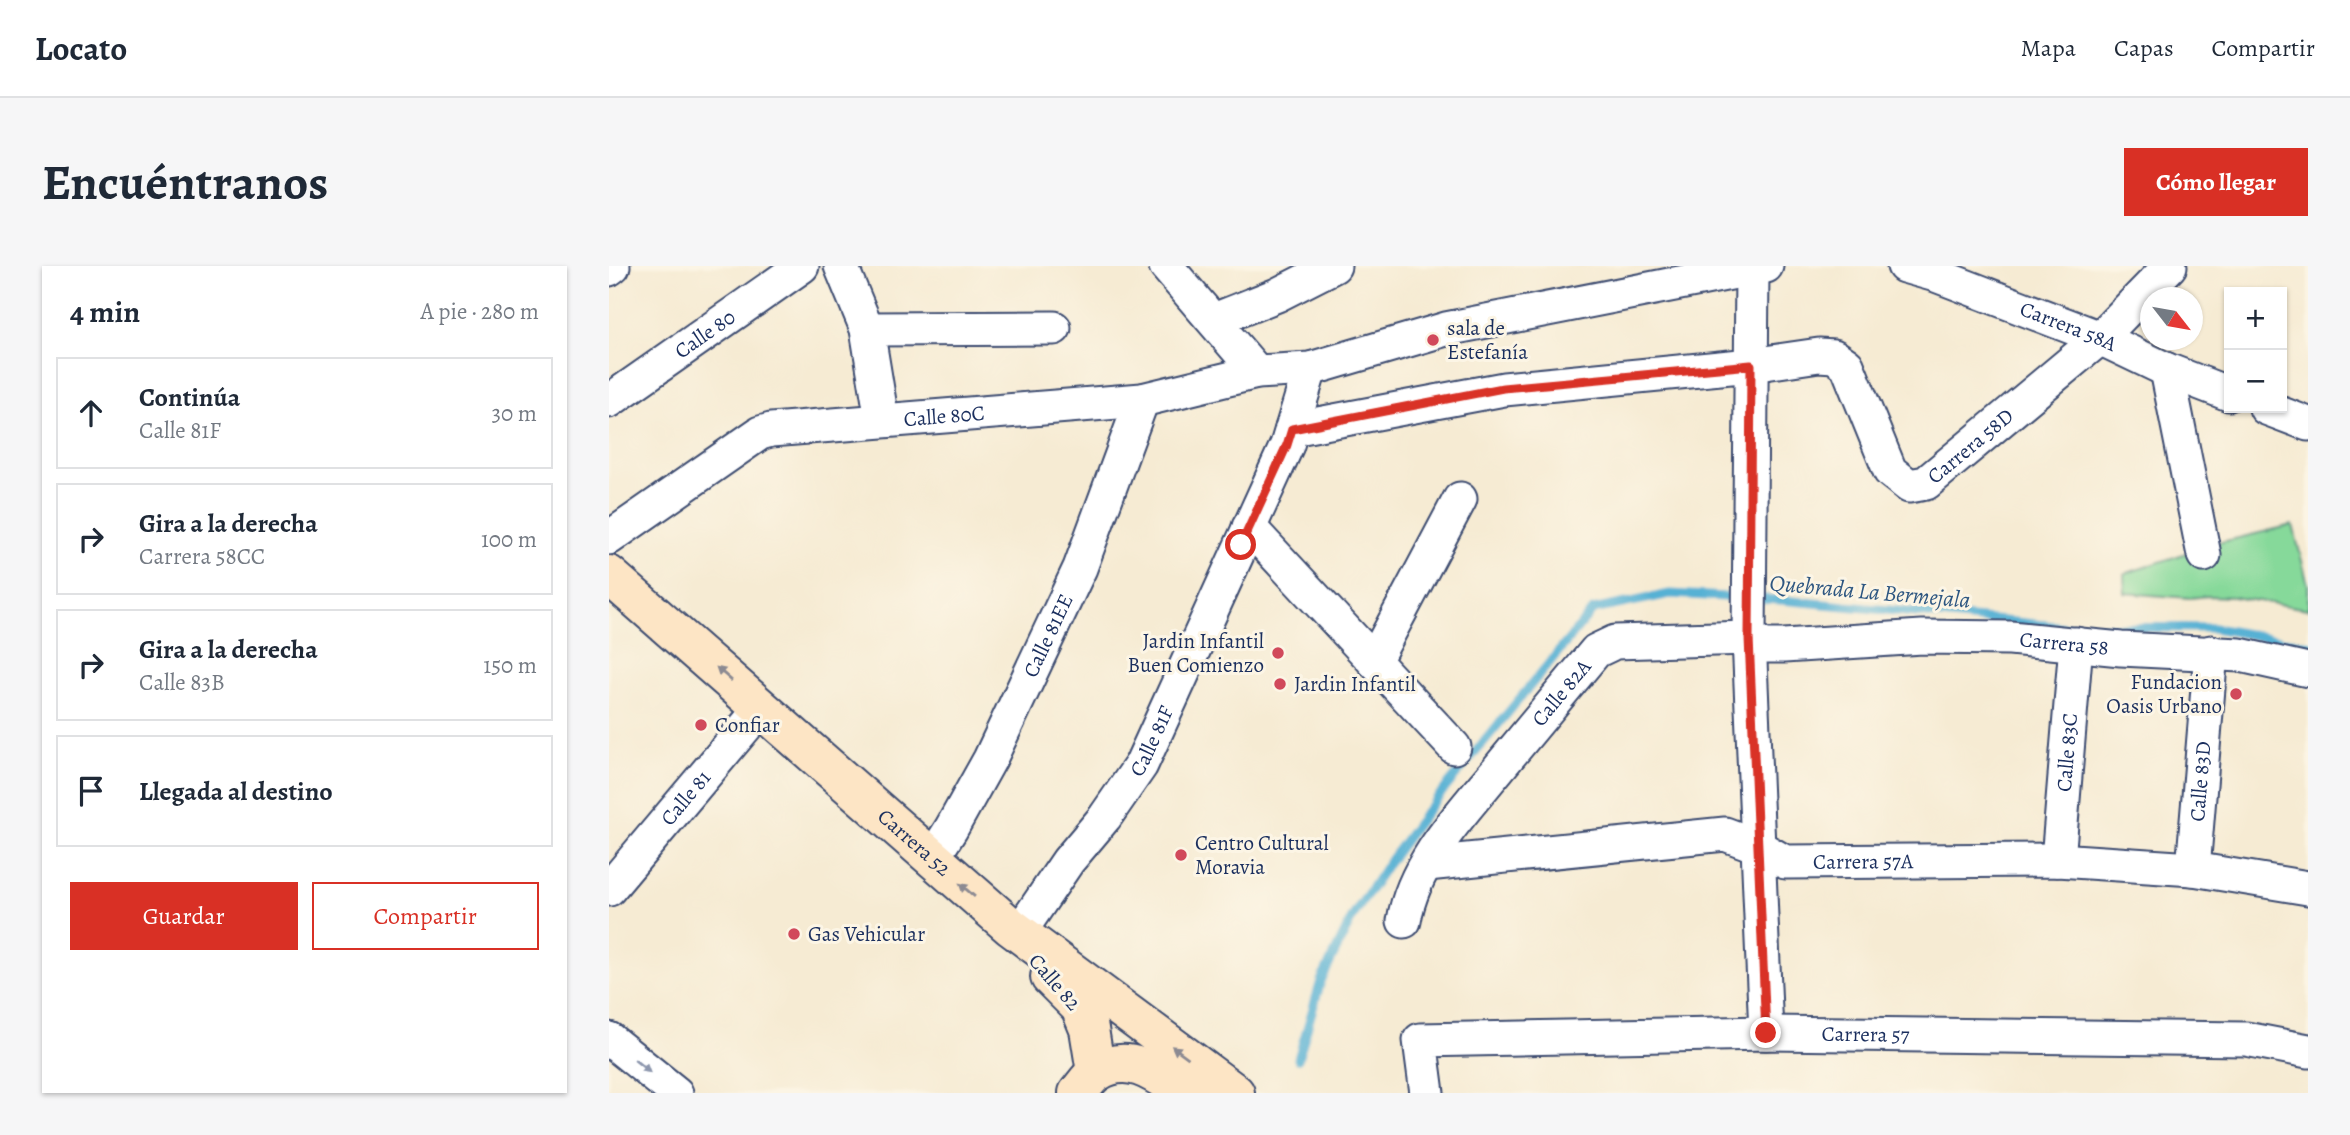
<!DOCTYPE html>
<html lang="es">
<head>
<meta charset="utf-8">
<style>
  body { margin:0; font-family:Alegreya,serif; background:#f6f6f7; color:#1f2937 }
  .controls { position:absolute; right:21px; top:21px; display:grid; overflow:hidden; border-radius:0px; box-shadow:0 2px 5px #0004 }
  .controls button { width:63px; height:63px; display:grid; place-items:center; padding:0; border:0; border-bottom:2px solid #e0e1e3; background:#fff; color:#1f2937; font:35px sans-serif }
  .compass { position:absolute; left:1531px; top:21px; width:63px; height:63px; border-radius:50%; background:#fff; box-shadow:0 2px 5px #0004; rotate:121deg }
  .stop { position:absolute; width:21px; height:21px; margin:-16px; border:5px solid #d93025; border-radius:50%; background:#fff }
  .stop.end { background:#d93025; border-color:#fff; box-shadow:0 2px 7px #0008 }
  .list { margin:0; padding:0; list-style:none }
  h2 { display:flex; justify-content:space-between; align-items:center; height:91px; margin:0; padding:0 28px; font-size:30px }
  h2 small { font-size:23px; font-weight:400; color:#747a83 }
  .list li { display:grid; grid-template-columns:46px 1fr auto; gap:21px; align-items:center; box-sizing:border-box; height:112px; margin:0 14px 14px; padding:0 14px; border:2px solid #e0e1e3; border-radius:0px }
  .list b { display:block; font-size:26px; white-space:nowrap }
  .list p { margin:0; font-size:23px; white-space:nowrap; color:#747a83 }
  .list em { font-size:23px; font-style:normal; color:#747a83 }
  .actions { display:flex; gap:14px; padding:21px 28px }
  .actions a { flex:1; padding:16px 0; border:2px solid #d93025; border-radius:0px; text-align:center; font-size:24px; color:#d93025 }
  .actions .main { background:#d93025; color:#fff }
  .icon { flex:none; width:38px; height:38px; fill:none; stroke:currentColor; stroke-width:2; stroke-linecap:round; stroke-linejoin:round }
  .map { position:relative; flex:none; width:1699px; height:827px; overflow:hidden; border-radius:0px }
  header { display:flex; align-items:center; gap:42px; box-sizing:border-box; height:98px; padding:0 35px; background:#fff; border-bottom:2px solid #e0e1e3 }
  header strong { font-size:33px }
  nav { display:flex; gap:38px; margin-inline-start:auto; font-size:24px }
  .intro { display:flex; align-items:center; justify-content:space-between; box-sizing:border-box; height:168px; padding:0 42px }
  h1 { margin:0; font-size:49px }
  .button { padding:18px 32px; border-radius:0px; background:#d93025; color:#fff; font-size:24px; font-weight:700 }
  main { display:flex; gap:42px; padding:0 42px }
  aside { flex:1; background:#fff; border-radius:0px; box-shadow:0 2px 5px #0004 }
  .map>svg:first-child { display:block }
  .green { fill:#86d99a; stroke:#50847c; stroke-width:2 }
  .lines { fill:none; stroke-linecap:round; stroke-linejoin:round }
  .stream { stroke:#57b1d4; stroke-width:9 }
  .street-casing { stroke:#3c4b70; stroke-width:37 }
  .secondary-casing { stroke:#3c4b70; stroke-width:42 }
  .street { stroke:#fff; stroke-width:33 }
  .secondary { stroke:#fde5c5; stroke-width:38 }
  .oneway { fill:#8c8a92 }
  .oneway2 { fill:#8d97ae }
  .route { stroke:#d93025; stroke-width:9 }
  .poi-dot { fill:#d1495b; stroke:#fcf5e5; stroke-width:2.5 }
  .labels { text-anchor:middle; stroke-width:6; stroke-linejoin:round; paint-order:stroke }
  .street-label { font-size:21px; fill:#1b2f5e; stroke:#fcf5e5 }
  .poi-label { font-size:21px; fill:#1b2f5e; stroke:#fcf5e5; text-anchor:start }
  .water-label { font-size:23px; font-style:italic; fill:#2d5681; stroke:#fcf5e5 }
</style>
</head>
<body>
<header>
<strong>Locato</strong>
<nav><a>Mapa</a><a>Capas</a><a>Compartir</a></nav>
</header>
<div class="intro"><h1>Encuéntranos</h1><a class="button">Cómo llegar</a></div>
<main>
<aside>
<h2>4 min<small>A pie · 280 m</small></h2>
<ul class="list">
<li><svg class="icon" aria-label="ahead" viewBox="0 0 24 24"><path d="M12 20V5M6 11l6-6 6 6"/></svg><div><b>Continúa</b><p>Calle 81F</p></div><em>30 m</em></li>
<li><svg class="icon" aria-label="right" viewBox="0 0 24 24"><path d="M7 20v-9h11M14 6l5 5-5 5"/></svg><div><b>Gira a la derecha</b><p>Carrera 58CC</p></div><em>100 m</em></li>
<li><svg class="icon" aria-label="right" viewBox="0 0 24 24"><path d="M7 20v-9h11M14 6l5 5-5 5"/></svg><div><b>Gira a la derecha</b><p>Calle 83B</p></div><em>150 m</em></li>
<li><svg class="icon" aria-label="arrive" viewBox="0 0 24 24"><path d="M6 21V4h12l-3 4 3 4H6"/></svg><div><b>Llegada al destino</b></div></li>
</ul>
<div class="actions"><a class="main">Guardar</a><a>Compartir</a></div>
</aside>
<div class="map">
<svg width="1699" height="827" viewBox="0 0 1699 827">
  <rect width="100%" height="100%" fill="#fcf5e5"/>
  <filter id="ink" filterUnits="userSpaceOnUse"><feTurbulence type="fractalNoise" baseFrequency=".0143" numOctaves="2"/><feDisplacementMap in="SourceGraphic" scale="14" xChannelSelector="R" yChannelSelector="G"/><feConvolveMatrix kernelMatrix="1 2 1 2 8 2 1 2 1" color-interpolation-filters="sRGB"/></filter>
  <filter id="wash" filterUnits="userSpaceOnUse"><feTurbulence type="fractalNoise" baseFrequency=".00686" numOctaves="4" result="noise"/><feDisplacementMap in="SourceGraphic" scale="28" xChannelSelector="R" yChannelSelector="G"/><feGaussianBlur stdDeviation="1.57" result="paint"/><feColorMatrix in="noise" values="0 0 0 0 0 0 0 0 0 0 0 0 0 0 0 0 0 1.4 0 .05"/><feComposite in="paint" operator="in"/></filter>
  <g filter="url(#wash)">
    <rect width="100%" height="100%" fill="#f6ebd3"/>
    <path class="green" d="M1684,259L1699,319V343L1624,331L1599,330L1581,332L1516,327L1515,308L1604,278Z"/>
    <g class="lines">
      <path class="stream" d="M689,793L712,715L744,650L777,600L820,542L984,344L1061,328L1173,334L1456,361L1605,362L1699,379"/>
    </g>
  </g>
  <g filter="url(#ink)">
    <g class="lines">
      <defs>
        <g id="street">
          <path d="M232,0L258,63L273,154"/>
          <path d="M557,0L648,106"/>
          <path id="s1" d="M1295,0L1327,9L1491,72L1558,104L1620,128"/>
          <path d="M0,3L4,0"/>
          <path d="M1143,4L1140,372L1157,767"/>
          <path d="M605,54L668,29L725,0"/>
          <path d="M258,63L445,62"/>
          <path d="M1558,104L1595,289"/>
          <path id="s2" d="M0,135L193,0"/>
          <path d="M1657,142L1699,158"/>
          <path id="s3" d="M683,163L895,123L1142,99L1210,89L1225,90L1238,99L1281,205L1300,220L1317,217L1491,72L1561,0"/>
          <path d="M640,261L845,481"/>
          <path id="s4" d="M0,272L151,167L162,164L533,134L648,106L701,103L837,63L1157,0"/>
          <path d="M765,395L851,233"/>
          <path id="s5" d="M323,593L342,563L381,493L471,302L533,134"/>
          <path id="s6" d="M1449,594L1467,378"/>
          <path id="s7" d="M818,598L1116,568L1148,580L1176,596L1449,594L1584,603L1699,622"/>
          <path id="s8" d="M1584,603L1602,386"/>
          <path id="s9" d="M0,623L153,441"/>
          <path id="s10" d="M795,655C805,594 857,543 894,497C925,460 956,422 987,385L1006,376L1140,372L1156,380H1175L1313,371L1401,372L1512,383L1631,389L1699,404"/>
          <path id="s11" d="M410,667L459,595L496,551L532,499L678,179L701,103"/>
          <path d="M0,773L67,827"/>
          <path id="s12" d="M818,827L811,774L1157,767L1637,773L1699,785"/>
        </g>
        <g id="secondary">
          <path id="s13" d="M0,309L402,661L626,827"/>
          <path d="M441,711L471,741L480,763L487,806"/>
          <path d="M469,827C474,821 481,810 488,806C520,785 549,809 575,827"/>
        </g>
      </defs>
      <use href="#street" class="street-casing"/>
      <use href="#secondary" class="secondary-casing"/>
      <use href="#street" class="street"/>
      <use href="#secondary" class="secondary"/>
    </g>
    <defs><path id="oneway-solid" d="M-6-.8H1V-3.2L6.5 0L1 3.2V.8H-6Z" transform="scale(1.75)"/></defs>
    <g class="oneway">
      <use href="#oneway-solid" transform="translate(115 408) rotate(-139)"/>
      <use href="#oneway-solid" transform="translate(358 624) rotate(-139)"/>
      <use href="#oneway-solid" transform="translate(571 786) rotate(-144)"/>
    </g>
    <use class="oneway2" href="#oneway-solid" transform="translate(33 800) rotate(39)"/>
  </g>
  <g class="lines" filter="url(#ink)">
    <path class="route" d="M632,279L678,179L683,163L894,122L1142,99L1140,372L1157,767"/>
  </g>
  <g class="poi-dot">
    <circle cx="824" cy="74" r="7"/>
    <circle cx="669" cy="387" r="7"/>
    <circle cx="671" cy="418" r="7"/>
    <circle cx="1627" cy="428" r="7"/>
    <circle cx="92" cy="459" r="7"/>
    <circle cx="572" cy="589" r="7"/>
    <circle cx="185" cy="668" r="7"/>
  </g>
  <g class="labels">
    <g class="street-label">
      <text dy="7" stroke="none"><textPath href="#s1" startOffset="175">Carrera 58A</textPath></text>
      <text dy="7" stroke="none"><textPath href="#s2" startOffset="117">Calle 80</textPath></text>
      <text dy="7" stroke="none"><textPath href="#s4" startOffset="369">Calle 80C</textPath></text>
      <text dy="7" stroke="none"><textPath href="#s3" startOffset="777">Carrera 58D</textPath></text>
      <text dy="7" stroke="none"><textPath href="#s5" startOffset="252">Calle 81EE</textPath></text>
      <text dy="7" stroke="none"><textPath href="#s10" startOffset="807">Carrera 58</textPath></text>
      <text dy="7" stroke="none"><textPath href="#s10" startOffset="280">Calle 82A</textPath></text>
      <text dy="7" stroke="none"><textPath href="#s11" startOffset="234">Calle 81F</textPath></text>
      <text dy="7" stroke="none"><textPath href="#s6" startOffset="108">Calle 83C</textPath></text>
      <text dy="7" stroke="none"><textPath href="#s8" startOffset="88">Calle 83D</textPath></text>
      <text dy="7" stroke="none"><textPath href="#s9" startOffset="119">Calle 81</textPath></text>
      <text dy="7" stroke="none"><textPath href="#s13" startOffset="406">Carrera 52</textPath></text>
      <text dy="7" stroke="none"><textPath href="#s7" startOffset="444">Carrera 57A</textPath></text>
      <text transform="translate(446 716) rotate(49)" y="7">Calle 82</text>
      <text dy="7" stroke="none"><textPath href="#s12" startOffset="499">Carrera 57</textPath></text>
    </g>
    <g class="poi-label">
      <text x="838" y="69">sala de<tspan x="838" dy="24">Estefanía</tspan></text>
      <text x="655" y="382" text-anchor="end">Jardin Infantil<tspan x="655" dy="24">Buen Comienzo</tspan></text>
      <text x="1613" y="423" text-anchor="end">Fundacion<tspan x="1613" dy="24">Oasis Urbano</tspan></text>
      <text x="685" y="425">Jardin Infantil</text>
      <text x="106" y="466">Confiar</text>
      <text x="586" y="584">Centro Cultural<tspan x="586" dy="24">Moravia</tspan></text>
      <text x="199" y="675">Gas Vehicular</text>
    </g>
    <g class="water-label">
      <text transform="translate(1261 325) rotate(5)" y="8">Quebrada La Bermejala</text>
    </g>
  </g>
</svg>
<div class="controls">
<button>+</button>
<button>−</button>
</div>
<svg class="compass" viewBox="-18 -18 36 36"><path d="M0-13l5 13h-10z" fill="#e53935"/><path d="M0 13l5-13h-10z" fill="#747a83"/></svg>
<div class="stop" style="left:632px;top:279px"></div>
<div class="stop end" style="left:1157px;top:767px"></div>
</div>
</main>
</body>
</html>
